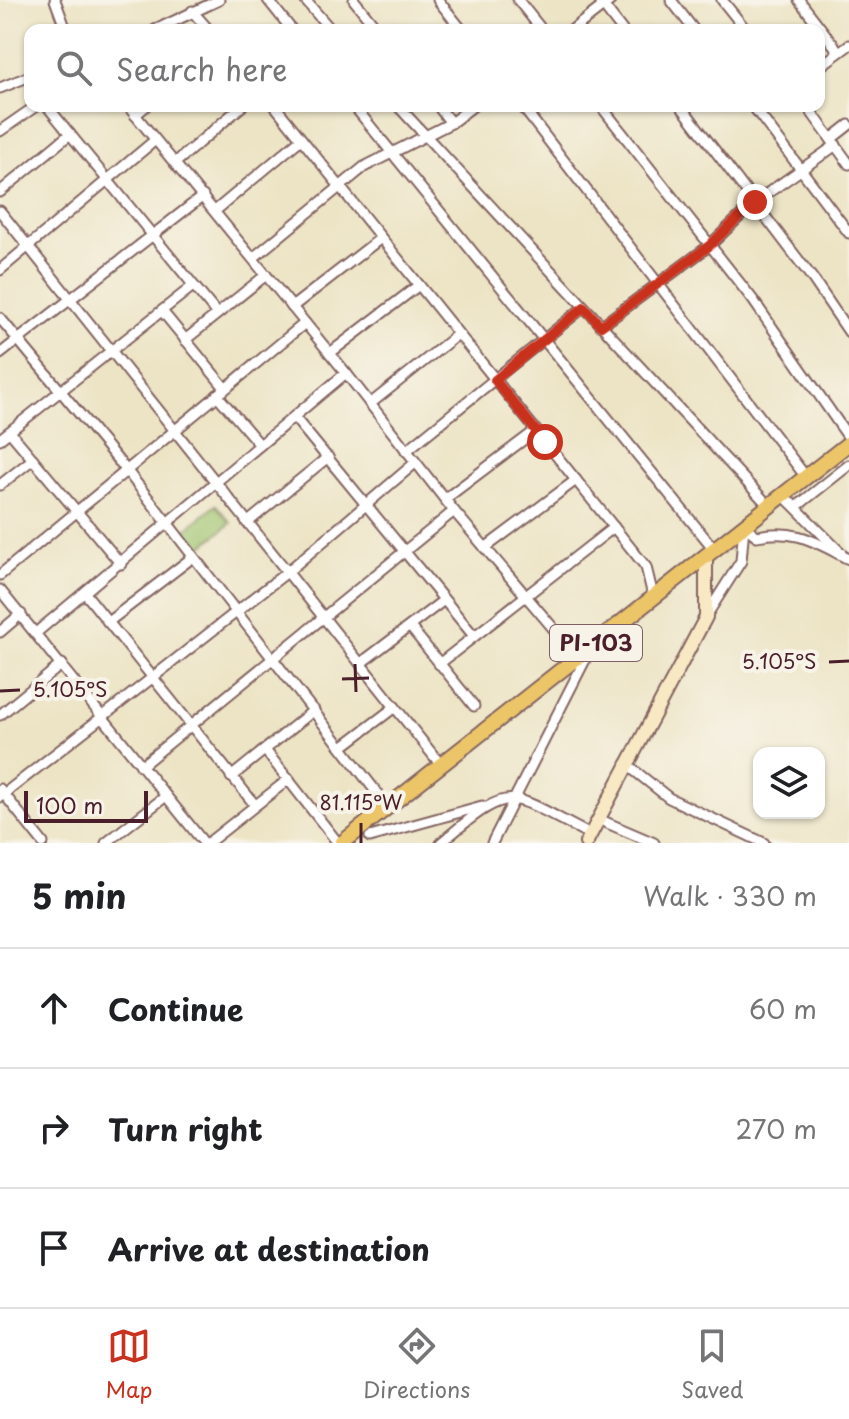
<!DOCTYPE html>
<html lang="en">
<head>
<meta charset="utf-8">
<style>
  body { margin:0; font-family:"Playpen Sans",sans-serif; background:#f2f2f2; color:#202124 }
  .controls { position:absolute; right:24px; bottom:24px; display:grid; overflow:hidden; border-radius:16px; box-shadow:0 2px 6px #0004 }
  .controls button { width:72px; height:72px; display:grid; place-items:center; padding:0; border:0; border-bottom:2px solid #e0e0e0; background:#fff; color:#202124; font:40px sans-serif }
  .scale { position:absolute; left:24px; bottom:20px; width:124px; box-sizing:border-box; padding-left:8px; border:4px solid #4a1f2b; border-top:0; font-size:22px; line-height:28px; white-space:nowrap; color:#4a1f2b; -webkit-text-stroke:6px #f7f3e8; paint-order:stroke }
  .stop { position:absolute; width:24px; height:24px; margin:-18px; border:6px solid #c8321e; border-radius:50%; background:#fff }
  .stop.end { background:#c8321e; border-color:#fff; box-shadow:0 2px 8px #0008 }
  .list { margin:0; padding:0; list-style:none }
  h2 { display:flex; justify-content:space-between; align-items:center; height:104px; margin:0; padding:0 32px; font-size:34px }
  h2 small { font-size:26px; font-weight:400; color:#757577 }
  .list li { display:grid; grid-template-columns:52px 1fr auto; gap:24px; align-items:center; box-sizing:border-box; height:120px; padding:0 32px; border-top:2px solid #e0e0e0 }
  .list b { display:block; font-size:30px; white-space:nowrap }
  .list em { font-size:26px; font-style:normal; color:#757577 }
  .icon { flex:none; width:44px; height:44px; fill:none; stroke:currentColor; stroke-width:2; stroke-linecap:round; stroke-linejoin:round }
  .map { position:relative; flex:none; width:849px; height:843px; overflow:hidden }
  .search { position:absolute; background:#fff; box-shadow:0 2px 6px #0004; left:24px; right:24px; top:24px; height:88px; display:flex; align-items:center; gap:20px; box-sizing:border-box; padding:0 28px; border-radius:16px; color:#757577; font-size:30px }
  .sheet { height:464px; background:#fff }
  nav { display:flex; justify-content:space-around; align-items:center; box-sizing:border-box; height:112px; border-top:2px solid #e0e0e0; background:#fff; font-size:22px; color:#757577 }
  nav a { display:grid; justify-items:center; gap:4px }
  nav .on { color:#c8321e }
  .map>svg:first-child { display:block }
  .green { fill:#9fc36d; stroke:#74714c; stroke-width:2 }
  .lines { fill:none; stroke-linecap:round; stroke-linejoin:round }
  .street-casing { stroke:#836461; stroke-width:13 }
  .secondary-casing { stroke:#836461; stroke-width:16 }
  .primary-casing { stroke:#836461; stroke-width:18 }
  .street { stroke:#fff; stroke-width:9 }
  .secondary { stroke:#f8e8c3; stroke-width:12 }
  .primary { stroke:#edc569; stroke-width:14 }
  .route { stroke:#c8321e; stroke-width:10 }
  .ticks { fill:none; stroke:#4a1f2b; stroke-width:3 }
  .labels { text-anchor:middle; stroke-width:8; stroke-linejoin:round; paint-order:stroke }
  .shield { fill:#f7f3e8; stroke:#7e5f64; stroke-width:2 }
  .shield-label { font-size:22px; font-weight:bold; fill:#4a1f2b }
  .ticks-label { font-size:20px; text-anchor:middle; fill:#4a1f2b; stroke:#f7f3e8; stroke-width:8; stroke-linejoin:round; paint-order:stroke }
</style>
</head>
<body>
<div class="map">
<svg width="849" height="843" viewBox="0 0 849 843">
  <rect width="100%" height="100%" fill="#f7f3e8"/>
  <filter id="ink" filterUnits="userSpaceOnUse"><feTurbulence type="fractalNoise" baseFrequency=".0125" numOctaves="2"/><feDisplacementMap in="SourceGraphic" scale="16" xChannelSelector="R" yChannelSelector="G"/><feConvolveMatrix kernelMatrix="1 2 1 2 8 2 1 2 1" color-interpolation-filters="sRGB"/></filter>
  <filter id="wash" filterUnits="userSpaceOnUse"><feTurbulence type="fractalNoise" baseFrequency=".006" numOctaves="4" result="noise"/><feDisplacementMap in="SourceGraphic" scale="32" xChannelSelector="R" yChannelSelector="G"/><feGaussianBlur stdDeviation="1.8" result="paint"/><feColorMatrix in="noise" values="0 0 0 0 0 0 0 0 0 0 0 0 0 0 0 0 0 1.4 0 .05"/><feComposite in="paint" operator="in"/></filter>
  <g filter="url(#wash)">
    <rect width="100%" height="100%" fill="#ede4c5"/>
    <path class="green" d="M216,505L231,523L199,549L184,531Z"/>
  </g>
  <g filter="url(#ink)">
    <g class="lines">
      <defs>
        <g id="street">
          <path d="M55,0L66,30"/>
          <path d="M268,0L292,30"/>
          <path d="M305,0L331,30"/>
          <path d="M354,0L378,30"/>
          <path d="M438,0L462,30"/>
          <path d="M518,0L542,30"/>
          <path d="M599,0L622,30"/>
          <path d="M671,0L694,30"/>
          <path d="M722,0L746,30"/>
          <path d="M799,0L839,52"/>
          <path d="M192,11L209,30"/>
          <path d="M155,30L219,0"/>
          <path d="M572,30L611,0"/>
          <path d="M819,67L849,45"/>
          <path d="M0,88L30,76"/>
          <path d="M47,106L217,314"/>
          <path d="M128,106L346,373L454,511L564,641"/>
          <path d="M275,106L646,567L653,596"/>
          <path d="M354,106L714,549"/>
          <path d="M398,106L769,506"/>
          <path d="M438,106L451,123"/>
          <path d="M522,106L806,477"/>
          <path d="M601,106L753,300L849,438"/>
          <path d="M681,106L813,279L849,332"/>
          <path d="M753,106L849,233"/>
          <path d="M807,106L849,164"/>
          <path d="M135,115L146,106"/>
          <path d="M0,131L36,106"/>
          <path d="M831,139L849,125"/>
          <path d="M175,163L242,106"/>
          <path d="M0,192L70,134"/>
          <path d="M0,211L441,765"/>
          <path d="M215,211L301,139"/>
          <path d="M253,258L364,167L451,123L473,106"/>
          <path d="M0,270L154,141"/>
          <path d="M292,307L381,238"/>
          <path d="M162,311L225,388"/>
          <path d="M0,318L127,471L388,807"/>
          <path d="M601,326L709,246L755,202L836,145"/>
          <path d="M185,340L266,275"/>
          <path d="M330,353L419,285"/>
          <path d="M0,354L203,196"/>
          <path d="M217,395L260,445"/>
          <path d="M370,404L458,334"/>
          <path d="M294,417L474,636"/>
          <path d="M10,432L121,564"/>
          <path d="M0,439L193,286"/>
          <path d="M406,451L584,307"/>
          <path d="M0,485L33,459"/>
          <path d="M783,495L841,553"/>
          <path d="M445,499L535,431"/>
          <path d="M796,507L849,465"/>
          <path d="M247,523L328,457"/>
          <path d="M744,526L757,536C796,528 815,542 849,559"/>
          <path d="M485,548L576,480"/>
          <path d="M0,575L305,323"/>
          <path d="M0,590L204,843"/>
          <path d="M85,593L255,805"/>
          <path d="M706,616L741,561L744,526"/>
          <path d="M108,622L193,557"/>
          <path d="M411,628L474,706"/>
          <path d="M0,632L21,614"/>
          <path d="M37,632L346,373"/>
          <path d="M361,663L444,600"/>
          <path d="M439,664L614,527"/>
          <path d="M0,715L62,664"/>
          <path d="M342,747L395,707"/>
          <path d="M265,750L338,843"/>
          <path d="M626,764L669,798L764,843"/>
          <path d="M141,766L454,511"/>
          <path d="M231,777L314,710"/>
          <path d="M0,789L43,843"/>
          <path d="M0,797L286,573L415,463"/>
          <path d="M598,819L654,843"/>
          <path d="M370,837L482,806"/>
          <path d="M106,843L166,796"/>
          <path d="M208,843L289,779"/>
          <path d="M441,843C514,780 508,793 589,834"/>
          <path d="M492,843L590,650"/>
        </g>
        <path id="secondary" d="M586,843L706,617V556"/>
        <path id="primary" d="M342,843L849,443"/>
      </defs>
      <use href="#street" class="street-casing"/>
      <use href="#secondary" class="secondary-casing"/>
      <use href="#primary" class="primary-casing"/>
      <use href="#street" class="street"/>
      <use href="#secondary" class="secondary"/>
      <use href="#primary" class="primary"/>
    </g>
  </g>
  <g class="lines" filter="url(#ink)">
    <path class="route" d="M545,442L495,380L584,307L601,326L709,246L755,202"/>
  </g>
  <path class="ticks" d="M829,662L849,661M355,664L356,692M342,679L369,678M0,691L20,690M361,823V843"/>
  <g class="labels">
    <rect class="shield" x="550" y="625" width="92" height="36" rx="6"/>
    <g class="shield-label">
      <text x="596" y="651">PI-103</text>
    </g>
  </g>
  <g class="ticks-label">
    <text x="779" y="669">5.105°S</text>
    <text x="70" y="697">5.105°S</text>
    <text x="361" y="810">81.115°W</text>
  </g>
</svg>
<div class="controls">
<button><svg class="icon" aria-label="layers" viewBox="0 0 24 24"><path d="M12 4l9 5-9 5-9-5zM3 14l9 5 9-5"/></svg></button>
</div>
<div class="scale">100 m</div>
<div class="stop" style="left:545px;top:442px"></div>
<div class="stop end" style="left:755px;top:202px"></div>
<div class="search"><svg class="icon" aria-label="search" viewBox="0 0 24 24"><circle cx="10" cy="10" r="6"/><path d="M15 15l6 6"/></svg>Search here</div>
</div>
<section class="sheet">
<h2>5 min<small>Walk · 330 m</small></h2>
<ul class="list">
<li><svg class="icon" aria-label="ahead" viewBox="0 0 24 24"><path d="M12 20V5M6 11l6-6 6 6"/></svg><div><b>Continue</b></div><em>60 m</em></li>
<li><svg class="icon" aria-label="right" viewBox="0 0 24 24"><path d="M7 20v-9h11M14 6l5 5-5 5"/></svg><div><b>Turn right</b></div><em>270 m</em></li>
<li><svg class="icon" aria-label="arrive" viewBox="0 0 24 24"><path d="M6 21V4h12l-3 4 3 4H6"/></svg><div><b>Arrive at destination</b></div></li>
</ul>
</section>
<nav>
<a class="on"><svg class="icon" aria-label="map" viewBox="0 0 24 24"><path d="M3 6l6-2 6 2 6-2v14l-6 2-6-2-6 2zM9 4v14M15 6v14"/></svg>Map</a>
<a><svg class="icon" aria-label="directions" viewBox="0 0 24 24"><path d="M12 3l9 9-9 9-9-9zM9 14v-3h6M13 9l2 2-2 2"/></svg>Directions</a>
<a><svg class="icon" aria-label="saved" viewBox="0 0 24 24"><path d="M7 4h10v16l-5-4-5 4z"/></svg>Saved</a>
</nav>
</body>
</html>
